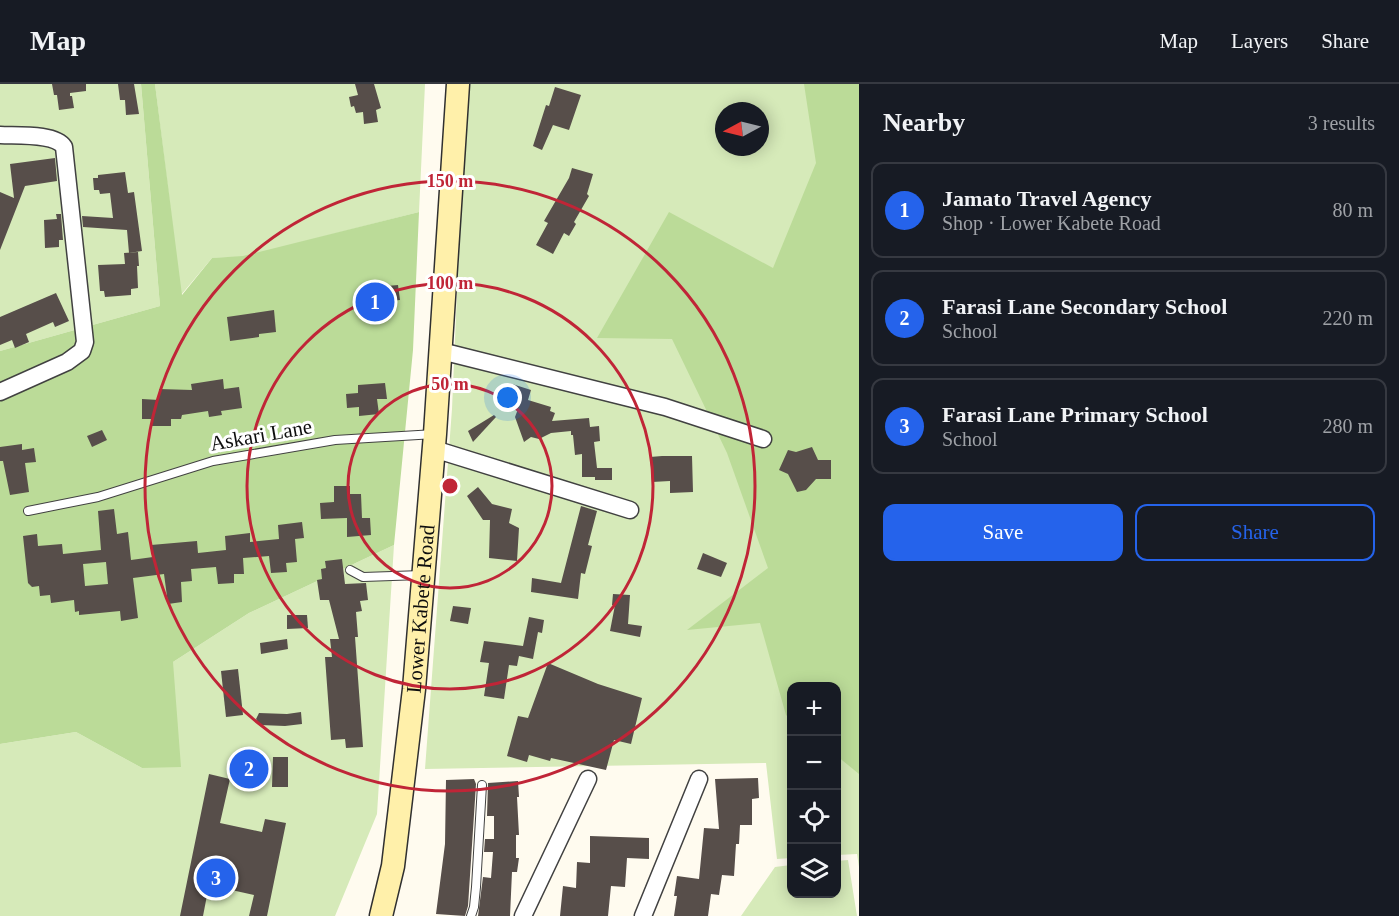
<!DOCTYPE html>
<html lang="en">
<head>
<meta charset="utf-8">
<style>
  body { margin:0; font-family:"Times New Roman",serif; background:#242831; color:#f1f3f6 }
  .controls { position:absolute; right:18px; bottom:18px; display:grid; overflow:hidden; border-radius:12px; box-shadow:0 3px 15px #0003 }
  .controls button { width:54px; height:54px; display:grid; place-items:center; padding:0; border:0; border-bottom:2px solid #363941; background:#171b24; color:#f1f3f6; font:30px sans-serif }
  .compass { position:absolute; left:715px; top:18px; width:54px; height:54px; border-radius:50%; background:#171b24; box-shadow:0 3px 15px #0003; rotate:263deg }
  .you { position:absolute; left:508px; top:314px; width:21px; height:21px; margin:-15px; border:4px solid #fff; border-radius:50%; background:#1a73e8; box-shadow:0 0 0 9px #1a73e833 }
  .badge { display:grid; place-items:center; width:39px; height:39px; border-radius:50%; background:#2563eb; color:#fff; font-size:20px; font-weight:700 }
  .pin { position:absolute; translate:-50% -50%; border:3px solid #fff; box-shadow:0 2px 6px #0006 }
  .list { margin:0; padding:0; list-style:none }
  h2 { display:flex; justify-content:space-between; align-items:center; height:78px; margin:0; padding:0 24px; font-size:26px }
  h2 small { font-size:20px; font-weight:400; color:#9ea1a6 }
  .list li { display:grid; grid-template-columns:39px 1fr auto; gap:18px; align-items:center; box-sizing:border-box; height:96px; margin:0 12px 12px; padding:0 12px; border:2px solid #363941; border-radius:12px }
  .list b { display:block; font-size:22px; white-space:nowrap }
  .list p { margin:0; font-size:20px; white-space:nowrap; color:#9ea1a6 }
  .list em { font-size:20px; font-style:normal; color:#9ea1a6 }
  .actions { display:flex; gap:12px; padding:18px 24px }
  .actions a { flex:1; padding:14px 0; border:2px solid #2563eb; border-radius:12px; text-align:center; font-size:21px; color:#2563eb }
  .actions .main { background:#2563eb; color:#fff }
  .icon { flex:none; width:33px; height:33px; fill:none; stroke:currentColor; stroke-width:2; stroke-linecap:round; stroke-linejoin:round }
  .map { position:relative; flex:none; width:859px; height:832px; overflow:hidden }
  header { display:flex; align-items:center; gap:36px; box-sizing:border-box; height:84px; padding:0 30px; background:#171b24; border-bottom:2px solid #363941 }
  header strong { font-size:28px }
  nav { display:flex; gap:33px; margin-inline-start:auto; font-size:21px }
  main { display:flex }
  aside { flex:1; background:#171b24 }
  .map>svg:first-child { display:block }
  .green { fill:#d6eab9; fill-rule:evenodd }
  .forest { fill:#bbdb98 }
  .building { fill:#574e4a; fill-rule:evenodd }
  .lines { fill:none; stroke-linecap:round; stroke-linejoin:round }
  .service-casing { stroke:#414141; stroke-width:10 }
  .minor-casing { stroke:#414141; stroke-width:19 }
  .secondary-casing { stroke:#303030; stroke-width:25 }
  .service { stroke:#fff; stroke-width:8 }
  .minor { stroke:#fff; stroke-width:16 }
  .secondary { stroke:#fff0aa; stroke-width:22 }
  .ring { fill:none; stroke:#c02537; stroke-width:3 }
  .labels { text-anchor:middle; stroke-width:6; stroke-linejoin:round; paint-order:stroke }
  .street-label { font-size:21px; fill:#0e0e0e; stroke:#fff }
  .centre { fill:#c02537; stroke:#fff; stroke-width:3 }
  .ring-label { font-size:18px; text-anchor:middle; font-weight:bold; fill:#c02537; stroke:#fff; stroke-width:6; stroke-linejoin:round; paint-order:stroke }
</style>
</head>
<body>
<header>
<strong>Map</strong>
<nav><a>Map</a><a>Layers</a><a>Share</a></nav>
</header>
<main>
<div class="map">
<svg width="859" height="832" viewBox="0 0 859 832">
  <rect width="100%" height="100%" fill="#fffbef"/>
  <g class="green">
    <path d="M0,0H141L160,222L0,267Z"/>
    <path d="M155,0H425L419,128L243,173L212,174L181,211Z"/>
    <path d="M466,0H859V783L857,770L837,771L836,602H792L791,774L777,775L766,679L425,685L452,325ZM724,27H760V63H724Z"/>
    <path d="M394,461L377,730L335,832H0V660L76,648L142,684L173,578L249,529Z"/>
    <path d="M848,776L857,832H741L775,783L791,781L792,810H836L837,777Z"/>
  </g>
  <g class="forest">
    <path d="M141,0H155L182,211L212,174L243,172L419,128L413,266L394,461L249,529L173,578L181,683L142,684L76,648L0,660V267L160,222Z"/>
    <path d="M804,0H859V690L837,672L836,602H792L791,636L786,631L760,539L687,546L768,484L727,369L672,255L597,254L669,128L773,184L816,79Z"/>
  </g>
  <g class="building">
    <path d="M52,0H86V7L70,9V12H72L74,24L59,26L57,11H54Z"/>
    <path d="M118,0H134L139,30L126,31L125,16H120Z"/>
    <path d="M355,0H374L381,24L376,26L378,38L364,40L363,28L356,29L354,22L351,23L349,13L358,11Z"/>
    <path d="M555,3L581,11L569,46L553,41L542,66L533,62L546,21L549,22Z"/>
    <path d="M55,74L57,97L25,102L0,166V108L14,114L10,80Z"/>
    <path d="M572,84L593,90L587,110L589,112L574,138L576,140L569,152L564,149L553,170L536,161L548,139L544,137L569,94Z"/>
    <path d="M125,88L128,109L134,108L142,167L129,169L127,146L83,143L82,132L113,134L110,109L100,110L99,106H94L93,94H98V91Z"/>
    <path d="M56,130H61L63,156H59V163L45,164L44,136L57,135Z"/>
    <path d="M138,168L139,182H137L138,204L131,205V211L105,213L104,207H100L98,181L125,180L124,169Z"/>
    <path d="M398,201L400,216L389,217L391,233L369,236L365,204Z"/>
    <path d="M56,209L69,237L55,243L53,238L26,250L29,258L15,264L12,256L0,261V233Z"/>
    <path d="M274,226L276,248L259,250V253L230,257L227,233Z"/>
    <path d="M223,295L224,305L239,303L242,324L221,327L222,331L209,333L208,327L182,331L181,335H171V342H151V335H142V315L159,316V305L192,306L191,300Z"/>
    <path d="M385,299L387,315H377L379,330L359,332V323L347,324L346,310L358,309V301Z"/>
    <path d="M509,299L531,306L528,316L551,323L550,327L555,329L552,337L589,334L590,343L599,342L600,357L594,358L597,384H612V396H595V393H582V370L575,371L573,351H571V347L551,349L539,355L531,353L524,358L515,333L518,325L503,321Z"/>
    <path d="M494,331L496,333L473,358L468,347Z"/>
    <path d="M102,346L107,356L92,363L87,352Z"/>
    <path d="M22,360V366L34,364L36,378L25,379L29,408L10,411L3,377H0V363Z"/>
    <path d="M812,363L818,376H831V395H816L806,406L797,408L788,390L779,386L788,366L796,368Z"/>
    <path d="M662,372H692L693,408L670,409V397L652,398L650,373Z"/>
    <path d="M334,402H350V410H361L362,434H370L371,451L347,453V434L321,435L320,419L334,418Z"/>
    <path d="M478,403L492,420L512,425L509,439L519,444L517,477L489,474L490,436H483L467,412Z"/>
    <path d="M581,422L597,427L588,461L592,462L585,490L581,489L578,515L531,508L532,494L561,499Z"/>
    <path d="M114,425L117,450L128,448L131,476L153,473L151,461L197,457L198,469L226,466L225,452L250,449V458L279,455L278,441L302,438L304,454L295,455L297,478L286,479L287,488L271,489L269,472L243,474L244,490H234V499L218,500L216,483L191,485L192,497L181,498L182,518L168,520L164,490L133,494L138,534L121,537L120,527L79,531V527L75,528L74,516L51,519L50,511L40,512L39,502L32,503L28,499L23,452L37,450L38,462L62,460L63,470L101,466L98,427ZM106,478L108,500L85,502L83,480Z"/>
    <path d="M703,469L727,479L721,493L697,485Z"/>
    <path d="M342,475L345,500L366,499L368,516L360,517L362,527L356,528L358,553H355L363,663L346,664L345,655L331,656L325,573H332L330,555H339L329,516H320L317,496L322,495L321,485L326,484L325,477Z"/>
    <path d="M613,510L630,511L628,540L642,542L640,553L610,547L615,521H612Z"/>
    <path d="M453,522L471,524L468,540L450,537Z"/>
    <path d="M287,531H307L308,544L287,545Z"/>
    <path d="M529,533L544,536L542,549L538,548L533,575L519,572L517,582L509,581L504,615L484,612L489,579L480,578L484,557L523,562Z"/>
    <path d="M287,555L288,565L261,570L260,559Z"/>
    <path d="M548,579L598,600L642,614L631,660L614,656L606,686L551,674L550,677L529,671L527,678L507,672L518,632L528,634Z"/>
    <path d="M238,585L243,631L226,633L221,587Z"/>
    <path d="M301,628L302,640L285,642L260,641L256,635L259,629L287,630Z"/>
    <path d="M273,673H288V703H272Z"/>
    <path d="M209,690L230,695L220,739L262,748L265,735L286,739L267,832H249L254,811L209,801L203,832H180Z"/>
    <path d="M758,694L759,714L752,715V741H740L739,760H736L734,792L722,791L719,811L711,810L708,832H674L677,812H674L677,792L699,795L704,744L719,745L715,695Z"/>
    <path d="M474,695L476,700L468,822L465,832L436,830L445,760L446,696Z"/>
    <path d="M518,697L519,713H517L519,751H516V774H519L517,788H512L510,832H478L483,793L491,794L493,768H484L485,755H494V732H487L488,699Z"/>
    <path d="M590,752L649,754V775L627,774L625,803L611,802L608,832H560L563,802L576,804L577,778L590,779Z"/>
  </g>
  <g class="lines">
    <defs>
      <g id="service">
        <path d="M28,427L98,413L213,377L335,356L435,350"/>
        <path d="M350,486L363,493L422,491"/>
        <path d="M471,832L474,823L476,803L482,701"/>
      </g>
      <g id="minor">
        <path d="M0,51C16,52 55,49 64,63L85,258L82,267L67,278L0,308"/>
        <path d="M441,267L665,323L763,355"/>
        <path d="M434,365L630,426"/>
        <path d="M523,832L588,695"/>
        <path d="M643,832L699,695"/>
      </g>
      <g id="secondary">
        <path id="s1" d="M381,832L393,782L414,605L435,350L458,0"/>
      </g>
    </defs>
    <use href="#service" class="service-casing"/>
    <use href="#minor" class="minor-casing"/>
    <use href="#secondary" class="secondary-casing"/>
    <use href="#service" class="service"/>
    <use href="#minor" class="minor"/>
    <use href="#secondary" class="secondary"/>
  </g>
  <g class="ring">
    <circle cx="450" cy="402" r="102"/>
    <circle cx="450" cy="402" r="203"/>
    <circle cx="450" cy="402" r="305"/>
  </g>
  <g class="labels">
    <g class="street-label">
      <text transform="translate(261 351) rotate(-10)" y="7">Askari Lane</text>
      <text dy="7" stroke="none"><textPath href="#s1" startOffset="310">Lower Kabete Road</textPath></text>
    </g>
  </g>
  <circle cx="450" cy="402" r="9" class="centre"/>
  <g class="ring-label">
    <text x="450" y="103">150 m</text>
    <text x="450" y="205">100 m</text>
    <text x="450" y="306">50 m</text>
  </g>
</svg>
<div class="controls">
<button>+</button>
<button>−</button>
<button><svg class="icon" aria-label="locate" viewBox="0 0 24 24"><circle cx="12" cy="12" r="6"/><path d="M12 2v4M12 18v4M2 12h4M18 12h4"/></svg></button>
<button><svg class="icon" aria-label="layers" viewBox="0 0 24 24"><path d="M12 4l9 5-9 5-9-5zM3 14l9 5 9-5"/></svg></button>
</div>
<svg class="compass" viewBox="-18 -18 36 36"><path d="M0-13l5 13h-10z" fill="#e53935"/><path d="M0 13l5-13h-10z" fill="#9ea1a6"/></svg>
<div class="you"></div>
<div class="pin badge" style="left:375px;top:218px">1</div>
<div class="pin badge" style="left:249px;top:685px">2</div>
<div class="pin badge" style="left:216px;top:794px">3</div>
</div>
<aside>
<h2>Nearby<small>3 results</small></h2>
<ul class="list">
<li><span class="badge">1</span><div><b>Jamato Travel Agency</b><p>Shop · Lower Kabete Road</p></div><em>80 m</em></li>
<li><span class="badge">2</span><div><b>Farasi Lane Secondary School</b><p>School</p></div><em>220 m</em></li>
<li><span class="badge">3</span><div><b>Farasi Lane Primary School</b><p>School</p></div><em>280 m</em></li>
</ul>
<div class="actions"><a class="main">Save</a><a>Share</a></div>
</aside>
</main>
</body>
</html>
